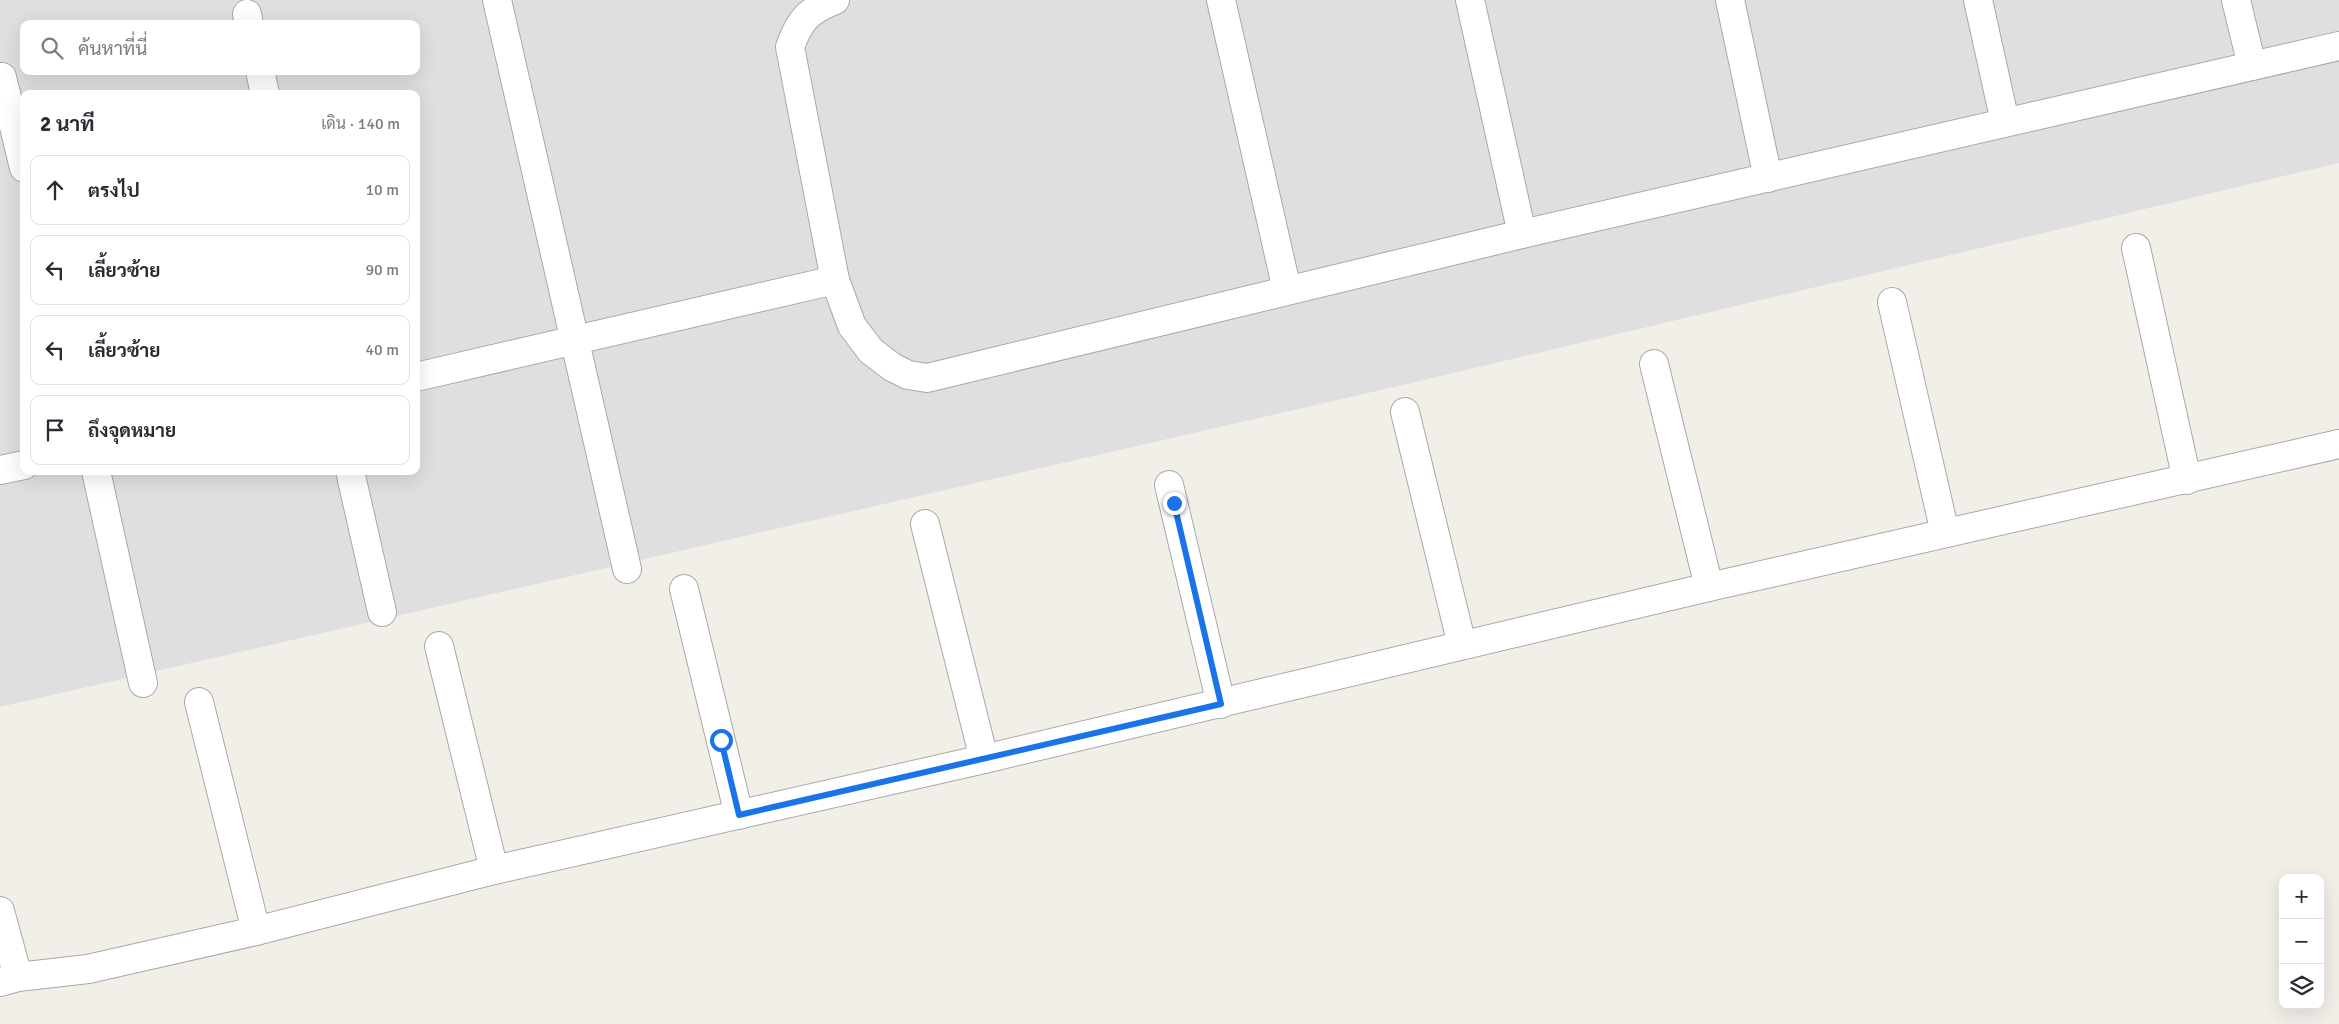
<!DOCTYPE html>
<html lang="th">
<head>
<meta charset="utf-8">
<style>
  body { margin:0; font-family:Signika,Sarabun,sans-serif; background:#f2f2f3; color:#2b2b33 }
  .controls { position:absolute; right:15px; bottom:15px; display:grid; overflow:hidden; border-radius:10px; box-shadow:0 5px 20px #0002 }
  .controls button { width:45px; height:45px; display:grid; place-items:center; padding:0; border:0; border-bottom:1px solid #e1e1e2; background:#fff; color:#2b2b33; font:25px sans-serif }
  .stop { position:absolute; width:15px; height:15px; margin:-11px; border:4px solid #1a73e8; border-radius:50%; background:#fff }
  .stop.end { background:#1a73e8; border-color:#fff; box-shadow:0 1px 5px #0008 }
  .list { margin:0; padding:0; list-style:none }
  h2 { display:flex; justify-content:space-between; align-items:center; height:65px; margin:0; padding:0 20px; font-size:21px }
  h2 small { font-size:16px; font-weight:400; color:#7c7c81 }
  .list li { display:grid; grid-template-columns:32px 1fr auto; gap:15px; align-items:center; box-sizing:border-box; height:70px; margin:0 10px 10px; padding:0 10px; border:1px solid #e1e1e2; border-radius:10px }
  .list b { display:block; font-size:19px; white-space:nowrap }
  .list em { font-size:16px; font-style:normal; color:#7c7c81 }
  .icon { flex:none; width:28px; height:28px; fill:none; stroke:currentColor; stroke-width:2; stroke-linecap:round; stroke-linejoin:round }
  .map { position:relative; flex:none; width:2339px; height:1024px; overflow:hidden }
  .search { position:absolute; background:#fff; box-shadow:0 5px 20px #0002; left:20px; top:20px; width:400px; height:55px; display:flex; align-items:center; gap:12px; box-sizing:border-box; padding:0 18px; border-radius:10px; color:#7c7c81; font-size:19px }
  .panel { position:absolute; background:#fff; box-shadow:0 5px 20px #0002; left:20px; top:90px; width:400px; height:385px; border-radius:10px }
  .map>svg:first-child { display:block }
  .residential { fill:#e0dfdf; fill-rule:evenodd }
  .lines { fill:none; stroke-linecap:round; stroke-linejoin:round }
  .minor-casing { stroke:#a9a9a9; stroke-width:30 }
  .minor { stroke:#fff; stroke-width:28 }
  .route { stroke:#1a73e8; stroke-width:6 }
</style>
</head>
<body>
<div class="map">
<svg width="2339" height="1024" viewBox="0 0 2339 1024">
  <rect width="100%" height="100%" fill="#f2efe9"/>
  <path class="residential" d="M0,0H2339V163L1407,384L0,707ZM24,24H416V71H24ZM24,94H416V471H24Z"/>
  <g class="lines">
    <defs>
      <g id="minor">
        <path d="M497,0L627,569"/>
        <path d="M835,0C808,11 800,19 790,47L835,280L852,326L871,351L892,367L908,375L927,378L1522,234L2339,46"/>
        <path d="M1221,0L1287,290"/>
        <path d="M1470,0L1522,234"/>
        <path d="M1730,0L1768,178"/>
        <path d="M1978,0L2005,122"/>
        <path d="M2236,0L2252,66"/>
        <path d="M247,14L249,24"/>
        <path d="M260,71L265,94"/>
        <path d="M2,77L24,168"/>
        <path d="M2136,248L2187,480"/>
        <path d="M1892,302L1945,533"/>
        <path d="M1654,364L1709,587"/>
        <path d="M416,377L835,280"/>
        <path d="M1405,412L1462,645"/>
        <path d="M0,470L24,465"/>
        <path d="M96,471L143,683"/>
        <path d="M350,471L382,612"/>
        <path d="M1169,485L1221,704"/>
        <path d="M925,524L984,759"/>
        <path d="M684,589L739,815"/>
        <path d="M439,646L494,870"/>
        <path d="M199,702L256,931"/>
        <path d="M0,911L18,977"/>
        <path d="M0,982L18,977L88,969L256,931L494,870L984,759L1709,587L2339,444"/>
      </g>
    </defs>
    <use href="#minor" class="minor-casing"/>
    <use href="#minor" class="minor"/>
  </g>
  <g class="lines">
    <path class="route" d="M721,740L739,815L1221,704L1174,503"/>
  </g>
</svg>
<div class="controls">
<button>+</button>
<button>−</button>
<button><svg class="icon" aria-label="layers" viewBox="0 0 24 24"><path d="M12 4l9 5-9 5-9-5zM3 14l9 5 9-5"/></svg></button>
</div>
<div class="stop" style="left:721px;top:740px"></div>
<div class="stop end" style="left:1174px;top:503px"></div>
<div class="search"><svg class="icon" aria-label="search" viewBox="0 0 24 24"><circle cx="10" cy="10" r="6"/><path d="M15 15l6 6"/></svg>ค้นหาที่นี่</div>
<section class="panel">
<h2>2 นาที<small>เดิน · 140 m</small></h2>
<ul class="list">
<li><svg class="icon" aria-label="ahead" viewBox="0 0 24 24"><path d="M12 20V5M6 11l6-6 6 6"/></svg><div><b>ตรงไป</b></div><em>10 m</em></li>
<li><svg class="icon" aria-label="left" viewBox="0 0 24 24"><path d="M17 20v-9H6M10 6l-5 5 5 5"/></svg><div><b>เลี้ยวซ้าย</b></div><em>90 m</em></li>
<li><svg class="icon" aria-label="left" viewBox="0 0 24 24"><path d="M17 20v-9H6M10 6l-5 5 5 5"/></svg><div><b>เลี้ยวซ้าย</b></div><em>40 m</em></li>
<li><svg class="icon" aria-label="arrive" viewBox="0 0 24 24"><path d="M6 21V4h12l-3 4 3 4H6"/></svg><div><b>ถึงจุดหมาย</b></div></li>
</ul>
</section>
</div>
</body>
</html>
